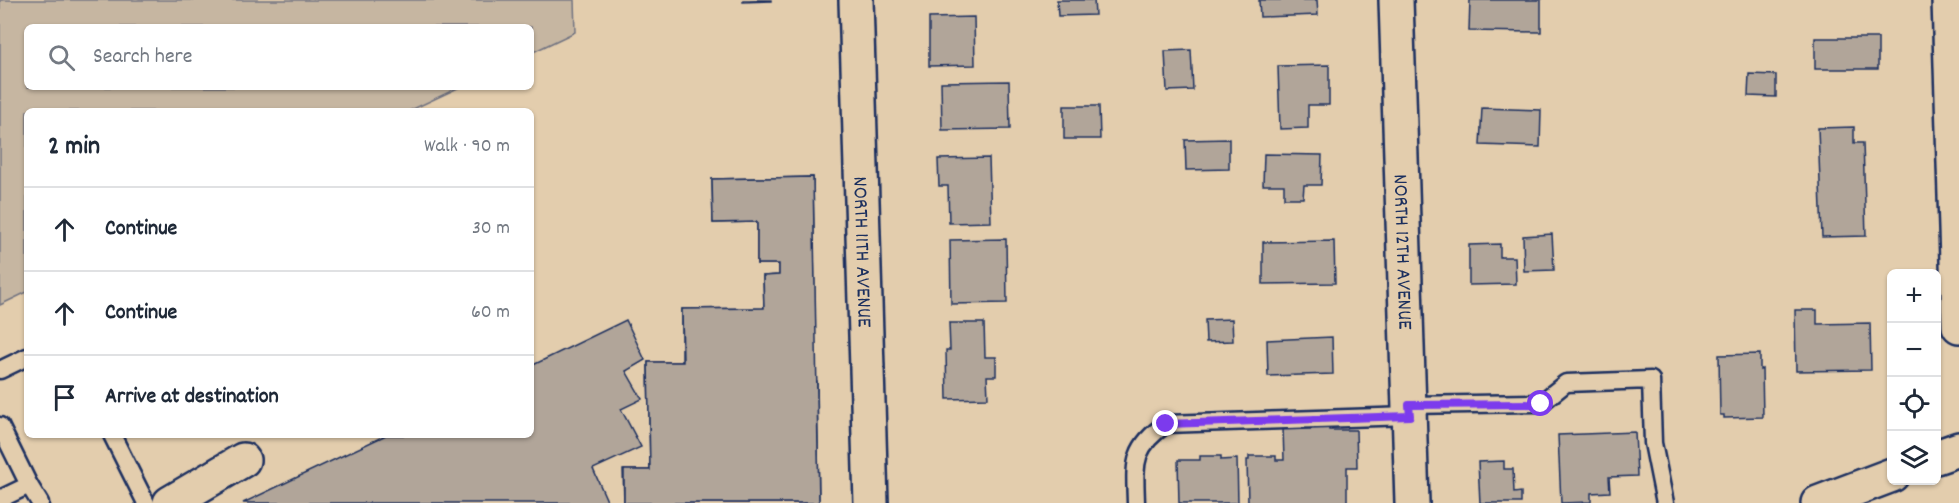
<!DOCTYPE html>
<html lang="en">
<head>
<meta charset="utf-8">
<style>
  body { margin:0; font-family:Dekko,sans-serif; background:#f2f2f3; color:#1f2937 }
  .controls { position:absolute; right:18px; bottom:18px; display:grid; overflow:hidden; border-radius:9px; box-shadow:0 2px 4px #0004 }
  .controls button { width:54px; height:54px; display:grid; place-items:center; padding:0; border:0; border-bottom:2px solid #e0e1e3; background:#fff; color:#1f2937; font:30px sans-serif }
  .stop { position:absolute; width:18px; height:18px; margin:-14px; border:4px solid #7c3aed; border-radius:50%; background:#fff }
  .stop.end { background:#7c3aed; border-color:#fff; box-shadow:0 2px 6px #0008 }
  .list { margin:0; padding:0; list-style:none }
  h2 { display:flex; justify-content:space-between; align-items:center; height:78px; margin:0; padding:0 24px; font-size:26px }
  h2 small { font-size:20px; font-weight:400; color:#747a83 }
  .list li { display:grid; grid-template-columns:39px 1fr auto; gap:18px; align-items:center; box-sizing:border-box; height:84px; padding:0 24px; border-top:2px solid #e0e1e3 }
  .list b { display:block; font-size:22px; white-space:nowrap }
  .list em { font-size:20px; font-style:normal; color:#747a83 }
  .icon { flex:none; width:33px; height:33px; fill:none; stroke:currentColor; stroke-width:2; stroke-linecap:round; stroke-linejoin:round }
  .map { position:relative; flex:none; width:1959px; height:503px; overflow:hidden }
  .search { position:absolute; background:#fff; box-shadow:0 2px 4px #0004; left:24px; top:24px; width:510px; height:66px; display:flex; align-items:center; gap:15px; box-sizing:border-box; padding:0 21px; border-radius:9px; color:#747a83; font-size:22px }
  .panel { position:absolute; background:#fff; box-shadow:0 2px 4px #0004; left:24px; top:108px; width:510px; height:330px; border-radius:9px }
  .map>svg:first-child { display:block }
  .green { fill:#c6b6a1; stroke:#707280; stroke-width:1.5 }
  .building { fill:#b1a599; stroke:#1b2f5e; stroke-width:1.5 }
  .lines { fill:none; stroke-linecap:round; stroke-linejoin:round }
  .service-casing { stroke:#1b2f5e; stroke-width:21 }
  .minor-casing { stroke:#1b2f5e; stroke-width:38 }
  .primary-casing { stroke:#1b2f5e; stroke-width:38 }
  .service { stroke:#e3cdad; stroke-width:16 }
  .minor { stroke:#e3cdad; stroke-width:33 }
  .primary { stroke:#e3cdad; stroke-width:33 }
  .route { stroke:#7c3aed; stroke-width:8 }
  .labels { text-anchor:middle; stroke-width:4.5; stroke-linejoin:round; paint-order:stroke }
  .street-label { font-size:21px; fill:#1b2f5e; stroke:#e3cdad }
</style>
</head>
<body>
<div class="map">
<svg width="1959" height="503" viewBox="0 0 1959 503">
  <rect width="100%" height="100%" fill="#e3cdad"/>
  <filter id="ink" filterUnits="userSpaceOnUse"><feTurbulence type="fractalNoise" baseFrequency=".0167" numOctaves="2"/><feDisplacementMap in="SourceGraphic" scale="12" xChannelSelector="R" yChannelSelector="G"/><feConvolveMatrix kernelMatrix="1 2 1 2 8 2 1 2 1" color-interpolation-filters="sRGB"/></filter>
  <g filter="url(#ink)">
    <path class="green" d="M0,0H574L575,32L531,53V27H27V87H460L409,111H27V292L0,305Z"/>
    <g class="building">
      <path d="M743,0H771V1L743,2Z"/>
      <path d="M1057,0H1094L1095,15L1058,16Z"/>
      <path d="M1259,0H1317L1318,15L1260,17Z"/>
      <path d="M1470,0H1541V32L1469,31Z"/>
      <path d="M974,17L975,65L929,66V18Z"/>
      <rect x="1815" y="38" width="63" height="31"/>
      <path d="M1191,50L1193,90L1167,91L1165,51Z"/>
      <path d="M1329,65V105H1308V128L1280,129L1278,66Z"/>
      <path d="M1749,74L1776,75V97L1748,96Z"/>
      <path d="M1009,81L1010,129L942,130L941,82Z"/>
      <path d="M1064,106H1099L1100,139H1064Z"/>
      <path d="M1482,108L1541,110L1540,147L1480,145Z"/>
      <path d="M1854,127V143H1863L1866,236L1822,237L1818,128Z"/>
      <path d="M1229,139V169L1186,170L1185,140Z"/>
      <path d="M1264,154L1322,155L1321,185H1304L1303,198H1284V185H1263Z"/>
      <path d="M989,158L991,222L949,223L948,186H939L938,159Z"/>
      <path d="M813,177L815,310L786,311L787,381H817L819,503H624L623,470H650L648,362H682V309L764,308L763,276L779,275V264H757V222L713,223L712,179Z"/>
      <path d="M813,177L819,503H624V470H650L648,362H683L682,309L764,308L763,276L779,275V264H757V222L713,223L712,179Z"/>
      <path d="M1552,234L1554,270L1524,271L1523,236Z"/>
      <path d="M1006,239L1007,303L951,304L950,240Z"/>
      <path d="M1334,241L1335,283L1263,284V242Z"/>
      <path d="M1500,244V257H1515L1516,284L1469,285V245Z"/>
      <path d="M1795,310H1817V324L1870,323L1871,370L1796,371Z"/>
      <path d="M1232,319L1233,341L1206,342L1205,320Z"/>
      <path d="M626,320L645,360L626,371L642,399L621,409L641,447L593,469L608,503H243L386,435H531V366Z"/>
      <path d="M949,323H984L985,357H996V376H987L988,398L947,399L946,350H950Z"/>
      <path d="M1332,337L1333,374L1268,376L1267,340Z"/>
      <path d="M1760,354V370L1762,369L1763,417L1724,418V415H1720L1719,355Z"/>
      <path d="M1329,427V430H1356L1357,467H1347V503H1248L1247,460H1249V456H1276V460H1284L1283,428Z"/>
      <path d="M1635,432L1637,476L1609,477L1610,492L1591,493V502L1561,503L1558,435Z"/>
      <path d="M1200,456H1221V460L1237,459L1238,503H1179L1178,460H1200Z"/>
      <path d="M1504,461V469H1513L1514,493L1521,492V503H1480L1478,462Z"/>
    </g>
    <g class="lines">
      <defs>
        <g id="service">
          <path d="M0,370L27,357"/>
          <path d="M1409,405L1541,403L1566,383L1651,380L1653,443L1665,503"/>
          <path d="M0,426L29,485L0,499"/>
          <path d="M112,435L146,503"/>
          <path d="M29,485L40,503"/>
          <path d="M1136,503C1135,465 1131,448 1166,424L1410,416"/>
        </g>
        <g id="minor">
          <path id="s1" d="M856,0L871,503"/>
          <path id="s2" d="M1396,0L1412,503"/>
          <path d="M1949,0L1959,326"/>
          <path d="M170,503L243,460"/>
        </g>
        <g id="primary">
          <path d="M1936,457L1959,449"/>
          <path d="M1818,503L1892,475"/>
        </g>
      </defs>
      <use href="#service" class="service-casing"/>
      <use href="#minor" class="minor-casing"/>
      <use href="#primary" class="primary-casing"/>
      <use href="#service" class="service"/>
      <use href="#minor" class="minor"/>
      <use href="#primary" class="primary"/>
    </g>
  </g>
  <g class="lines" filter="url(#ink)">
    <path class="route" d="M1166,424L1410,416L1409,405L1541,404"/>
  </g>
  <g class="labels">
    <g class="street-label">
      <text dy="7" stroke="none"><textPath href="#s1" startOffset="252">NORTH 11TH AVENUE</textPath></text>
      <text dy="7" stroke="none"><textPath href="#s2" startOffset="252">NORTH 12TH AVENUE</textPath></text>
    </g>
  </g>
</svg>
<div class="controls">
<button>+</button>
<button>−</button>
<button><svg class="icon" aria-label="locate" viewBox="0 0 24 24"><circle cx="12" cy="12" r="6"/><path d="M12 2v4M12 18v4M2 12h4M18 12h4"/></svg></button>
<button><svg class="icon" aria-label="layers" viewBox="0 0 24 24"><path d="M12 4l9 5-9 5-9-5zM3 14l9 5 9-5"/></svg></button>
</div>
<div class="stop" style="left:1541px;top:404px"></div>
<div class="stop end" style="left:1166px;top:424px"></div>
<div class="search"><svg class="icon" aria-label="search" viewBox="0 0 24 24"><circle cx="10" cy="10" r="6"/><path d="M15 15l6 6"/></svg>Search here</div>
<section class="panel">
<h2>2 min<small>Walk · 90 m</small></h2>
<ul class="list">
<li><svg class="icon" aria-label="ahead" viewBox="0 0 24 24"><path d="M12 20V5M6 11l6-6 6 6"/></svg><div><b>Continue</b></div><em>30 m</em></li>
<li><svg class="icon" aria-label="ahead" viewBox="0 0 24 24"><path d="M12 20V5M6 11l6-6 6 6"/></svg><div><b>Continue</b></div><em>60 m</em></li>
<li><svg class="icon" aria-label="arrive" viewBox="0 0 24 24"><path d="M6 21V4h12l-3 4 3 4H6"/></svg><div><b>Arrive at destination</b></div></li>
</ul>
</section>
</div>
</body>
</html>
